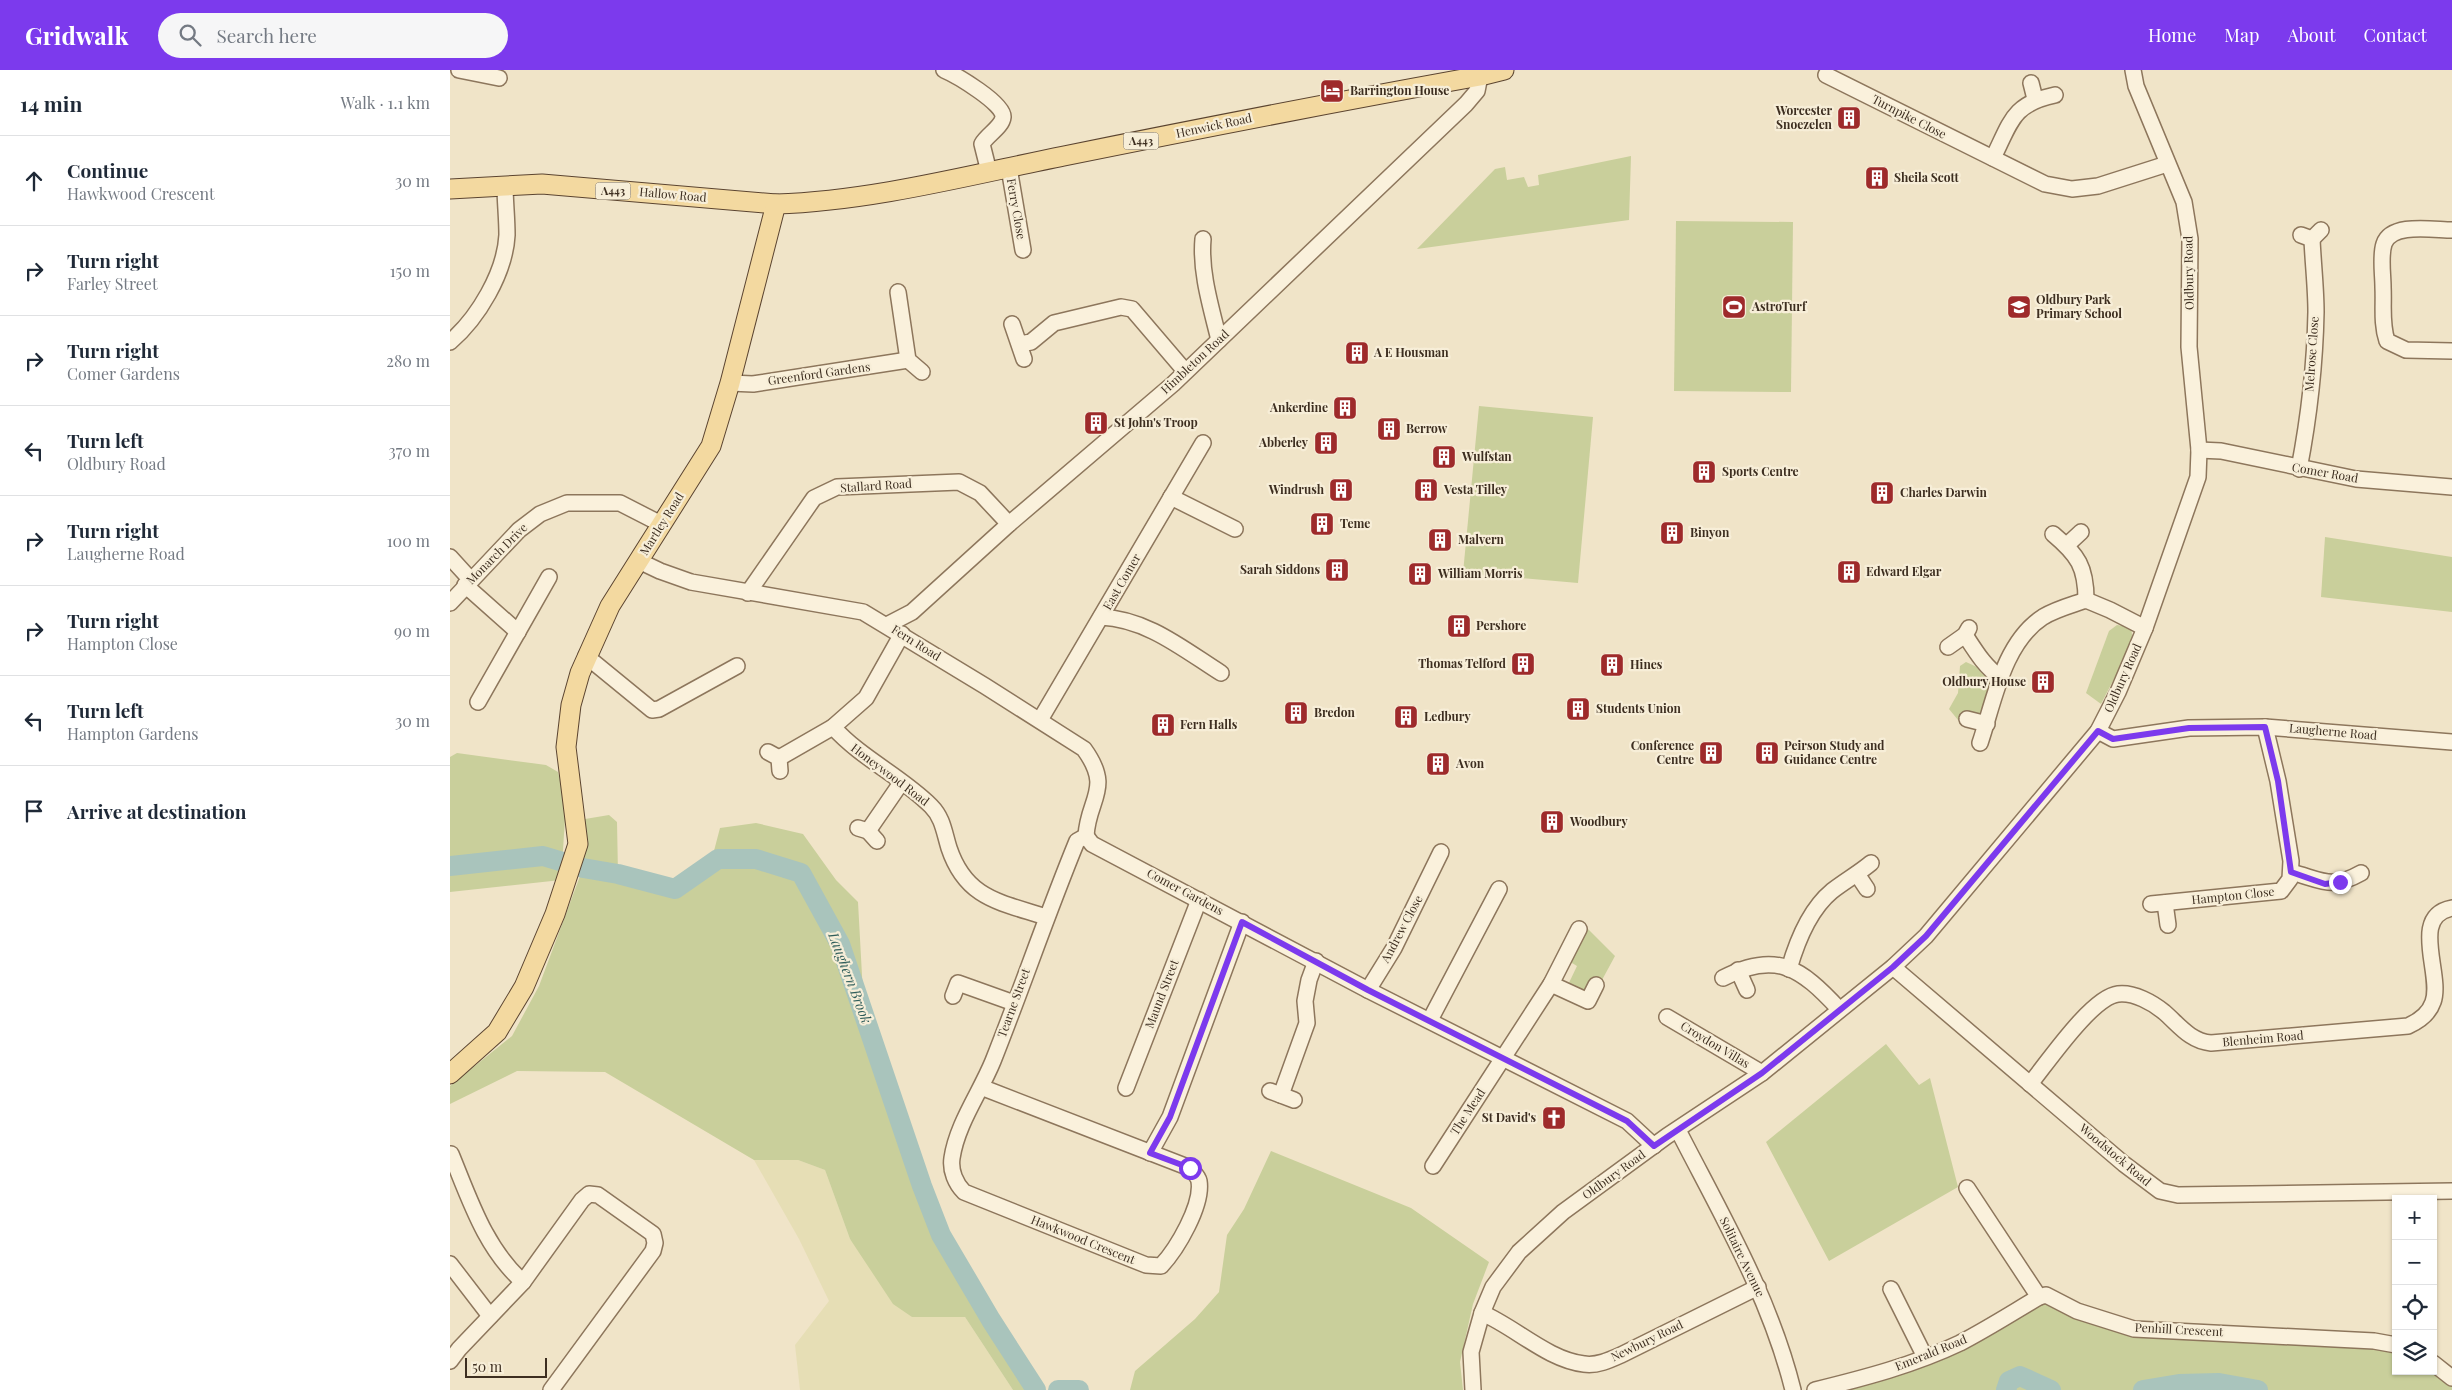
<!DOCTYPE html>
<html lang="en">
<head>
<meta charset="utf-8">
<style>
  body { margin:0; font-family:"Playfair Display",serif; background:#f6f6f7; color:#1f2937 }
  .controls { position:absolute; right:15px; bottom:15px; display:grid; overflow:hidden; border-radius:0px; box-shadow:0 1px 4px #0004 }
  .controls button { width:45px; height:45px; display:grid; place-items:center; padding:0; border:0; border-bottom:1px solid #e0e1e3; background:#fff; color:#1f2937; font:25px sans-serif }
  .scale { position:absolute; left:15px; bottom:12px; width:82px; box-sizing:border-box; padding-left:5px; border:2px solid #3d2e20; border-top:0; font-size:14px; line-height:18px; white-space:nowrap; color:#3d2e20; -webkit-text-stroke:4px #f7eed8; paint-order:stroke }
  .stop { position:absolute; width:15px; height:15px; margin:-11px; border:4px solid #7c3aed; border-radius:50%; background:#fff }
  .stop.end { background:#7c3aed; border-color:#fff; box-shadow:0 1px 5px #0008 }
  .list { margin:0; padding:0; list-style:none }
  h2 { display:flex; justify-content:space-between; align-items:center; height:65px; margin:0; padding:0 20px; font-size:21px }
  h2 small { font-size:16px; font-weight:400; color:#747a83 }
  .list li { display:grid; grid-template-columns:32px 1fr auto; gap:15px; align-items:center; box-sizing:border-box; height:90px; padding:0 20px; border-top:1px solid #e0e1e3 }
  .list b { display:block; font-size:19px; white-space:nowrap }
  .list p { margin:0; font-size:16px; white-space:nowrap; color:#747a83 }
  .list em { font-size:16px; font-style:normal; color:#747a83 }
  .icon { flex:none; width:28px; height:28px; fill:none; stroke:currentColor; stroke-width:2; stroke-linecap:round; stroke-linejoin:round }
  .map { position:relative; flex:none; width:2002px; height:1320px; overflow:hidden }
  header { display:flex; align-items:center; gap:30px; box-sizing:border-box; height:70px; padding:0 25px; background:#7c3aed; color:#fff }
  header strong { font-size:24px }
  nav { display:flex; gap:28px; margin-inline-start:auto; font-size:18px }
  .search { width:350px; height:45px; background:#f6f6f7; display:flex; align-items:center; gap:12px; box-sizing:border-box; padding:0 18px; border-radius:28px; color:#747a83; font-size:19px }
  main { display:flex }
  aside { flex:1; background:#fff }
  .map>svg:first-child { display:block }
  .farmland { fill:#e6deb5 }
  .green { fill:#c9cf9b }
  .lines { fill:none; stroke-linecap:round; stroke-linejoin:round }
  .river { stroke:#a9c4bc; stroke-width:20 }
  .minor-casing { stroke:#8d765c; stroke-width:18 }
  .major-casing { stroke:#5b4430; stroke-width:21 }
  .minor { stroke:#faf1dc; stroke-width:15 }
  .major { stroke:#f3d9a0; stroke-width:19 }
  .route { stroke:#7c3aed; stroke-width:6 }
  .labels { text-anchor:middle; stroke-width:4.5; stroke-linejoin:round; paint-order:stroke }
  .shield { fill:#f7eed8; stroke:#756857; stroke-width:1 }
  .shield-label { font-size:11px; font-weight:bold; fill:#3d2e20 }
  .poi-label { font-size:12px; font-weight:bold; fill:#3d2e20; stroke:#f7eed8; text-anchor:start }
  .street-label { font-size:12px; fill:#3d2e20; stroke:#f7eed8 }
  .water-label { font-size:14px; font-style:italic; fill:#2f5d5a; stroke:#f7eed8 }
</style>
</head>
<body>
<header>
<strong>Gridwalk</strong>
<div class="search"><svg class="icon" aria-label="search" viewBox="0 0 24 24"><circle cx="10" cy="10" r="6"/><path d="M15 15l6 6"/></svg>Search here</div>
<nav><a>Home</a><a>Map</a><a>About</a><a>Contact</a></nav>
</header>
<main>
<aside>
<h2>14 min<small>Walk · 1.1 km</small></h2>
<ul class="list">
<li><svg class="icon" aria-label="ahead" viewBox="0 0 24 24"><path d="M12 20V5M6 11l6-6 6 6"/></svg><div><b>Continue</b><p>Hawkwood Crescent</p></div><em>30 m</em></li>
<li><svg class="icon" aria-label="right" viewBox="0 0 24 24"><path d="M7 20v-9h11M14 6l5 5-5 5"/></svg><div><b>Turn right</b><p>Farley Street</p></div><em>150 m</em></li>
<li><svg class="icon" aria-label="right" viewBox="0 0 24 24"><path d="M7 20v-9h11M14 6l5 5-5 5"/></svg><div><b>Turn right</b><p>Comer Gardens</p></div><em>280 m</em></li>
<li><svg class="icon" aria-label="left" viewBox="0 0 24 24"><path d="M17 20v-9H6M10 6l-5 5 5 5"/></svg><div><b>Turn left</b><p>Oldbury Road</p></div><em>370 m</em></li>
<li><svg class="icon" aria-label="right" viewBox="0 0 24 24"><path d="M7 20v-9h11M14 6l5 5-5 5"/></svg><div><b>Turn right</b><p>Laugherne Road</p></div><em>100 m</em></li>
<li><svg class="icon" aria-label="right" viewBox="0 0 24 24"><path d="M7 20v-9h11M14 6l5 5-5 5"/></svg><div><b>Turn right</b><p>Hampton Close</p></div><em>90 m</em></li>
<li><svg class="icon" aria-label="left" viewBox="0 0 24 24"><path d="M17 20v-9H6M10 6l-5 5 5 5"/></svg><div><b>Turn left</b><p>Hampton Gardens</p></div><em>30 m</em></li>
<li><svg class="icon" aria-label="arrive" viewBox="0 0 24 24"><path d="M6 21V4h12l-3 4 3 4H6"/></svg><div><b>Arrive at destination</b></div></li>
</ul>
</aside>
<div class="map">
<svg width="2002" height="1320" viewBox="0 0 2002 1320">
  <rect width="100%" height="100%" fill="#f0e4c8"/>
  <path class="farmland" d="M304,1090H348L375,1100L400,1169L462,1247H515L563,1320H350L345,1275L379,1231L349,1169Z"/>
  <g class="green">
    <path d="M1181,86L1179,150L967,179L1045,99L1055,97L1057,110L1074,107L1078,117L1089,115L1088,105Z"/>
    <path d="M1226,151L1343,152L1341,322L1224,321Z"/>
    <path d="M1029,336L1143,347L1128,513L1013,503Z"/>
    <path d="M1875,467L2002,487V542L1871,527Z"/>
    <path d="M1667,555L1681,557L1683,572L1651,634L1636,623L1659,561Z"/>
    <path d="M1516,592C1548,605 1542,615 1534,644L1516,645L1508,650L1499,639L1508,623L1510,596Z"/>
    <path d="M7,683L96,695L108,702L116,734L111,810L0,822V687Z"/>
    <path d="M159,745L167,752L168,804L225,819L260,796L270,758L306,753L353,764L386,810L408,832L414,942L472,1116L491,1165L541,1250L586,1320H563L515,1247H462L443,1234L400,1169L375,1100L348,1090H304L155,1002L67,1001L0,1034V1016L62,966L89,916L133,798L135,749Z"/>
    <path d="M1136,857L1165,886L1152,910L1146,907L1138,923L1117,917L1127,896L1117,890Z"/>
    <path d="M1436,974L1469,1015L1480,1008L1508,1117L1379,1191L1316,1072Z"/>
    <path d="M821,1081L961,1138L1039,1192L1023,1234L1010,1292L1013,1320H680L685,1301L745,1249L769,1222L777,1165L794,1139Z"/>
    <path d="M1590,1230L1637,1249L1779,1267L1946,1280V1301H1987L2002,1316V1320H1387Z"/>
  </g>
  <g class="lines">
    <g class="river">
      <path d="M0,796L93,786L133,798L168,804L225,819L268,789H306L351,803L390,874L472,1116L491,1165L541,1250L586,1320"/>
      <path d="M608,1320H629"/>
      <path d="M1556,1320L1559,1311L1570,1306L1601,1320"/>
      <path d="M1693,1320L1729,1314L1769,1313L1808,1320"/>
    </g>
    <defs>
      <g id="minor">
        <path d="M9,0L49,8"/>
        <path d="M494,0C506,5 555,34 553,47C552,57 537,65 532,74L539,102"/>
        <path d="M1376,5L1595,114L1622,119L1648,116L1717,94"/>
        <path d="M1581,13L1585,29"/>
        <path d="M1543,88C1561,52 1562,34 1605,25"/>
        <path d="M559,98L573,180"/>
        <path d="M2002,160C1984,160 1941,152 1934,174C1930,186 1933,204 1933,217C1934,235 1931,253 1937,271L1956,280L2002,281"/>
        <path d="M1851,165L1862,169L1871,160"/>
        <path d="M753,169C750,202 761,237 769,270"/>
        <path d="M448,222L458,290L472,302"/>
        <path d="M562,254L574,289"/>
        <path d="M0,272C28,248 55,203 57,165C57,148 55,131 55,115"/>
        <path d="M570,274L581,272L604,253L671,237L682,239L735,301"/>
        <path d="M280,313L303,314L458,290"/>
        <path d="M1749,380L1771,381L1906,409L2002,417"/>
        <path d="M1849,399C1859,347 1865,294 1866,242C1866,218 1863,193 1862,169"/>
        <path d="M721,427L785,459"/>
        <path d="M1603,464C1628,485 1636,497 1636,530"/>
        <path d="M1617,475L1631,462"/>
        <path d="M0,487L20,509"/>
        <path d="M189,491L210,501L241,512L413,542L535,616L634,679C663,719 638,728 636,766"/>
        <path d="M15,515L68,562"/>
        <path d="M298,523L364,428L387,417L509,412L530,423L559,454"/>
        <path d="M0,533L69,460L90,444L117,433H170L211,454"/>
        <path d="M651,547C697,549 733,579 771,603"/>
        <path d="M437,555L462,542L559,454L723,314L1016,34L1027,21L1030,6"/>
        <path d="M1515,565C1526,582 1535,597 1551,608"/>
        <path d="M1498,577L1515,565L1519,558"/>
        <path d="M136,586L202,640L209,639L287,596"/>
        <path d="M28,632L99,507"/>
        <path d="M1517,649L1537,654"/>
        <path d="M590,650L753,373"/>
        <path d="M383,657C412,689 451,706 481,736C493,748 494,762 499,778C516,829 550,832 596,847"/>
        <path d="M1648,661L1663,669L1739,658L1815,657L2002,672"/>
        <path d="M1530,673C1544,632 1553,573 1593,547C1606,539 1622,535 1636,530L1660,540L1695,558"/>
        <path d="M318,682L329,688L330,701"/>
        <path d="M329,688L383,657L416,628L452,564"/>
        <path d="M408,758L418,761L427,771"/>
        <path d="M418,761L451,713"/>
        <path d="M636,766L642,774L918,920L1177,1051L1204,1076"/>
        <path d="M1841,802C1872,810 1881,820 1911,803"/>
        <path d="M1407,804L1417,819"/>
        <path d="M1715,833L1718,855"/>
        <path d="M1701,834L1831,821L1840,809L1841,791L1828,711L1815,657"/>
        <path d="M1443,897L1674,1094L1710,1121L1728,1125L2002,1121"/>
        <path d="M1339,899C1347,871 1359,840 1382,821C1395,811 1409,803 1421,793"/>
        <path d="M1288,900L1297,920"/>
        <path d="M1273,908C1326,880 1351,898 1389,939"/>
        <path d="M1101,914L1138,931L1146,915"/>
        <path d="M918,920L944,878L991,782"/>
        <path d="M503,926L508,913L564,933"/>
        <path d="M1217,947L1312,1003"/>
        <path d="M980,950L1049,819"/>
        <path d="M1580,1014C1598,992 1642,927 1668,924C1684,922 1703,933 1714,942C1729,955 1740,971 1761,973L1958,956C1969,951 1979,944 1983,932C1993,905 1959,846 2002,838"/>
        <path d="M531,1017L740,1098C743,1102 748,1106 749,1111C753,1135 727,1179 711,1196L696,1195L514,1122C506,1114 500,1101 502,1088C507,1054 530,1023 543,991C572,918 597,844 627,771L636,766"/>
        <path d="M676,1018L749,830"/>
        <path d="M820,1021L844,1030"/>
        <path d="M831,1025L857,953L855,931L859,910L866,891"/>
        <path d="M1228,1060C1271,1144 1320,1227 1343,1320"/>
        <path d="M700,1083L720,1047L792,852"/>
        <path d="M1,1084C20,1130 35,1178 73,1212"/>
        <path d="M983,1096L1101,914L1129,859"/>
        <path d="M1517,1118L1589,1227L1596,1225L1627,1241L1684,1259L1924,1271L1946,1275"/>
        <path d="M0,1194L40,1246"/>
        <path d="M1441,1219L1475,1287"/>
        <path d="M1032,1243C1065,1257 1098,1290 1134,1294C1147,1296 1160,1290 1171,1285L1308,1217"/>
        <path d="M0,1291L9,1279L73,1212L132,1130L139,1124L148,1125L203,1164L205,1173L203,1181L101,1320"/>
        <path d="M1983,1293L2002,1308"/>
        <path d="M1023,1320L1021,1282L1032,1243L1043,1217L1069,1182L1113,1142L1217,1066L1312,1003L1443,897L1476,866L1648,661L1668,622L1695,558L1748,407L1749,380L1739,277L1740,169L1734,132L1686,16L1683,0"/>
        <path d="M1365,1320C1414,1308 1464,1295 1510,1273C1537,1259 1562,1243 1589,1227"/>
      </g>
      <g id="major">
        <path d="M0,119L92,114L326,134C422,131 520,105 614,86C752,58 891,31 1030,6L1054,0"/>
        <path d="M0,1004L47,962L74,917L105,844L128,774L116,677L121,635L130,603L160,536L261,376L280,313L326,134"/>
      </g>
    </defs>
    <use href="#minor" class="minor-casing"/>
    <use href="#major" class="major-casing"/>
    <use href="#minor" class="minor"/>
    <use href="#major" class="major"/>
  </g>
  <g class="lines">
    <path class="route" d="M740,1098L700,1083L720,1047L792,852L918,920L1177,1051L1204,1076L1312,1003L1443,897L1476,866L1648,661L1663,669L1739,658L1815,657L1828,711L1841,802L1875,814L1890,812"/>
  </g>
  <defs>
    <symbol id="hotel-square" viewBox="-11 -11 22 22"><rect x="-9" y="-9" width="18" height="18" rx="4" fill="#9e2a2b" stroke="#f7eed8"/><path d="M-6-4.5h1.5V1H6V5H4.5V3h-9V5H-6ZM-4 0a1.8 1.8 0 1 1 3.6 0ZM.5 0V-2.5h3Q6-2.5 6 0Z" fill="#fff"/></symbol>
    <symbol id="building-square" viewBox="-11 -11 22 22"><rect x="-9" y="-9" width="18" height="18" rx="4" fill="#9e2a2b" stroke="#f7eed8"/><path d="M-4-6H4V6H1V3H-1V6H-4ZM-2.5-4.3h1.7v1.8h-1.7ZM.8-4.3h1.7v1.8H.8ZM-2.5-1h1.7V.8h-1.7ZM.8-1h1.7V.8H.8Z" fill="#fff"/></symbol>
    <symbol id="stadium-square" viewBox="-11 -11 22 22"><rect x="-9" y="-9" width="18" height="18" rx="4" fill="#9e2a2b" stroke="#f7eed8"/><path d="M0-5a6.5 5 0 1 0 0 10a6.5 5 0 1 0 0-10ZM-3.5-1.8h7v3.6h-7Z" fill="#fff"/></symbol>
    <symbol id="school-square" viewBox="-11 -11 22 22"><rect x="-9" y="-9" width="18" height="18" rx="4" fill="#9e2a2b" stroke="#f7eed8"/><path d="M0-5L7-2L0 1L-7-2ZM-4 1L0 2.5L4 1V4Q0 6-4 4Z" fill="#fff"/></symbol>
    <symbol id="church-square" viewBox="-11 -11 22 22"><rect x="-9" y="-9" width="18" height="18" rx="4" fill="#9e2a2b" stroke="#f7eed8"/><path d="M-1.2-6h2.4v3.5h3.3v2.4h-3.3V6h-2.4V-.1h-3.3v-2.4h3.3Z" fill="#fff"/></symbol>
  </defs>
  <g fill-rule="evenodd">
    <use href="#hotel-square" x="868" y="7" width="28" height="28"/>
    <use href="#building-square" x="1385" y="34" width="28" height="28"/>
    <use href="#building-square" x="1413" y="94" width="28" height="28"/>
    <use href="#stadium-square" x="1270" y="223" width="28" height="28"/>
    <use href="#school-square" x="1555" y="223" width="28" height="28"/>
    <use href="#building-square" x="893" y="269" width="28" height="28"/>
    <use href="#building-square" x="881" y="324" width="28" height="28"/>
    <use href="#building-square" x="632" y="339" width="28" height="28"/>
    <use href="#building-square" x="925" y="345" width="28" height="28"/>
    <use href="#building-square" x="862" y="359" width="28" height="28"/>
    <use href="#building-square" x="980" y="373" width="28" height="28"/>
    <use href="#building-square" x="1240" y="388" width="28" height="28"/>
    <use href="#building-square" x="877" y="406" width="28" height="28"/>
    <use href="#building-square" x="962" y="406" width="28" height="28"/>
    <use href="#building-square" x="1418" y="409" width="28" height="28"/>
    <use href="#building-square" x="858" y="440" width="28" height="28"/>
    <use href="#building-square" x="1208" y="449" width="28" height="28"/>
    <use href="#building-square" x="976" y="456" width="28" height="28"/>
    <use href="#building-square" x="873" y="486" width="28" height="28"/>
    <use href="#building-square" x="1385" y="488" width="28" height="28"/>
    <use href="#building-square" x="956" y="490" width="28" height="28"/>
    <use href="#building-square" x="995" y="542" width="28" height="28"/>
    <use href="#building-square" x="1059" y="580" width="28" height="28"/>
    <use href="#building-square" x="1148" y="581" width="28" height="28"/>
    <use href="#building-square" x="1579" y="598" width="28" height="28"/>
    <use href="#building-square" x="1114" y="625" width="28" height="28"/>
    <use href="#building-square" x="832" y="629" width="28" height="28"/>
    <use href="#building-square" x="942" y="633" width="28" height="28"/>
    <use href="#building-square" x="699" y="641" width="28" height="28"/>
    <use href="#building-square" x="1247" y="669" width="28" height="28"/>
    <use href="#building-square" x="1303" y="669" width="28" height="28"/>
    <use href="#building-square" x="974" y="680" width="28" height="28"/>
    <use href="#building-square" x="1088" y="738" width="28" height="28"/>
    <use href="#church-square" x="1090" y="1034" width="28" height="28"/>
  </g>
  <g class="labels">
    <g class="shield">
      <rect x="673.5" y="62.5" width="35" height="17" rx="4"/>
      <rect x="145.5" y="112.5" width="35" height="17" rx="4"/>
    </g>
    <g class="shield-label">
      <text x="691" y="75">A443</text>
      <text x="163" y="125">A443</text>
    </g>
    <g class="poi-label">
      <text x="900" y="25">Barrington House</text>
      <text x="1382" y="45" text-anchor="end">Worcester<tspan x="1382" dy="14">Snoezelen</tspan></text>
      <text x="1444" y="112">Sheila Scott</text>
      <text x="1586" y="234">Oldbury Park<tspan x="1586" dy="14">Primary School</tspan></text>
      <text x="1302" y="241">AstroTurf</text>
      <text x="924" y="287">A E Housman</text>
      <text x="878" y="342" text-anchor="end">Ankerdine</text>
      <text x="664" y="357">St John's Troop</text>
      <text x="956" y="363">Berrow</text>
      <text x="858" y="377" text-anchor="end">Abberley</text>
      <text x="1012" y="391">Wulfstan</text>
      <text x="1272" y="406">Sports Centre</text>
      <text x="874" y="424" text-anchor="end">Windrush</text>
      <text x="994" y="424">Vesta Tilley</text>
      <text x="1450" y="427">Charles Darwin</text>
      <text x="890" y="458">Teme</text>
      <text x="1240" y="467">Binyon</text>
      <text x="1008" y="474">Malvern</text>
      <text x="870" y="504" text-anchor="end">Sarah Siddons</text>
      <text x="1416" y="506">Edward Elgar</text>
      <text x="988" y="508">William Morris</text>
      <text x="1026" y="560">Pershore</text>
      <text x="1056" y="598" text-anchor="end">Thomas Telford</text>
      <text x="1180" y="599">Hines</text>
      <text x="1576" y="616" text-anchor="end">Oldbury House</text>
      <text x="1146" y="643">Students Union</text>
      <text x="864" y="647">Bredon</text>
      <text x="974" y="651">Ledbury</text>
      <text x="730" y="659">Fern Halls</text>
      <text x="1244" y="680" text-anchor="end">Conference<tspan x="1244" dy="14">Centre</tspan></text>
      <text x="1334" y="680">Peirson Study and<tspan x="1334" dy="14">Guidance Centre</tspan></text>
      <text x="1006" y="698">Avon</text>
      <text x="1120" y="756">Woodbury</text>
      <text x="1086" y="1052" text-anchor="end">St David's</text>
    </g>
    <g class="street-label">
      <text transform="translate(1459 47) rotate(27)" y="4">Turnpike Close</text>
      <text transform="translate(764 56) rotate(-12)" y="4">Henwick Road</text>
      <text transform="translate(223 125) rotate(5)" y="4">Hallow Road</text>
      <text transform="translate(566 139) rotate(80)" y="4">Ferry Close</text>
      <text transform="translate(1739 203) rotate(-91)" y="4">Oldbury Road</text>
      <text transform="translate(1862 284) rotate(-86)" y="4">Melrose Close</text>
      <text transform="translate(745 292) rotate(-43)" y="4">Himbleton Road</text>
      <text transform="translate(369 304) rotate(-8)" y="4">Greenford Gardens</text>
      <text transform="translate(1875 403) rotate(10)" y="4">Comer Road</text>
      <text transform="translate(426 416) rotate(-4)" y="4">Stallard Road</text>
      <text transform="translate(212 454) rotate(-58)" y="4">Martley Road</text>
      <text transform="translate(47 484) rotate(-45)" y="4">Monarch Drive</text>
      <text transform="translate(672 512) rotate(-60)" y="4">East Comer</text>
      <text transform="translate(466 573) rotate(32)" y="4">Fern Road</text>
      <text transform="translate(1673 608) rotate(-66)" y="4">Oldbury Road</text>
      <text transform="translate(1883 662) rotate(5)" y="4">Laugherne Road</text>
      <text transform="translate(440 705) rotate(37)" y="4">Honeywood Road</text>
      <text transform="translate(735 822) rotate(28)" y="4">Comer Gardens</text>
      <text transform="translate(1783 826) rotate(-6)" y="4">Hampton Close</text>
      <text transform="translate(952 859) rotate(-62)" y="4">Andrew Close</text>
      <text transform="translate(712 924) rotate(-69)" y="4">Maund Street</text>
      <text transform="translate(564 933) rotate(-70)" y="4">Tearne Street</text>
      <text transform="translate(1813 969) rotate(-5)" y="4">Blenheim Road</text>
      <text transform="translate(1265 975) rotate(31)" y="4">Croydon Villas</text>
      <text transform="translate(1018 1042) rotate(-57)" y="4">The Mead</text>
      <text transform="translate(1665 1085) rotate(40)" y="4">Woodstock Road</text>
      <text transform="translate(1164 1105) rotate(-36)" y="4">Oldbury Road</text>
      <text transform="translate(633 1170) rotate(22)" y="4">Hawkwood Crescent</text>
      <text transform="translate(1292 1187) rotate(64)" y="4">Solitaire Avenue</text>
      <text transform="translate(1729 1260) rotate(3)" y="4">Penhill Crescent</text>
      <text transform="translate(1197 1271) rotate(-26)" y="4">Newbury Road</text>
      <text transform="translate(1481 1283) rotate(-22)" y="4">Emerald Road</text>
    </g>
    <g class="water-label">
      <text transform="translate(400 908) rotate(69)" y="5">Laughern Brook</text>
    </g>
  </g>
</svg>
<div class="controls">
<button>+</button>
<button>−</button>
<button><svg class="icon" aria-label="locate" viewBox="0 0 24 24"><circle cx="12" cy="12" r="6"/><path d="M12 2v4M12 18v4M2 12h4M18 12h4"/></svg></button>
<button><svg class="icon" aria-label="layers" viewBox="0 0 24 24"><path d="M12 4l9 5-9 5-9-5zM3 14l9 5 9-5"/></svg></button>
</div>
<div class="scale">50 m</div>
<div class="stop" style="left:740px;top:1098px"></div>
<div class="stop end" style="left:1890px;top:812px"></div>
</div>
</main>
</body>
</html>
